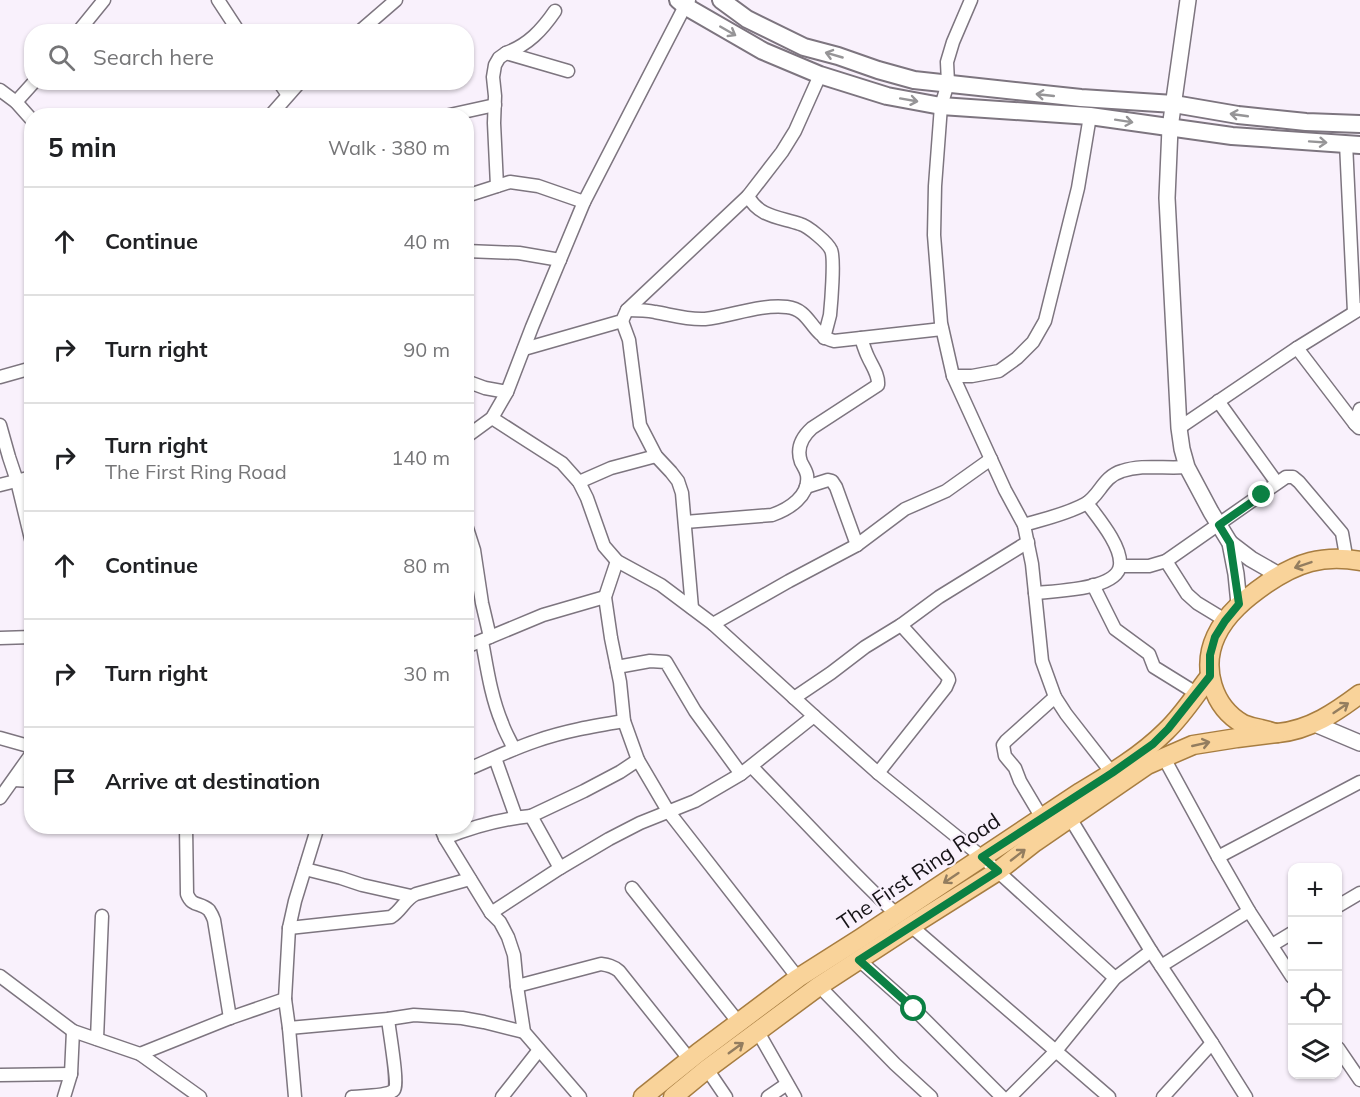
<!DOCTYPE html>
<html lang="en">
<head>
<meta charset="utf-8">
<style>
  body { margin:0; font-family:Mulish,sans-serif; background:#f2f2f2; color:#202124 }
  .controls { position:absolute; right:18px; bottom:18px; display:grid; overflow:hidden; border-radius:12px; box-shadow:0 2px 4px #0004 }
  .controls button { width:54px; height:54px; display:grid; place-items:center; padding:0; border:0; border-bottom:2px solid #e0e0e0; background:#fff; color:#202124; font:30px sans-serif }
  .stop { position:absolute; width:18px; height:18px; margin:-14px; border:4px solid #0b8043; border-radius:50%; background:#fff }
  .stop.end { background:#0b8043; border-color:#fff; box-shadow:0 2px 6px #0008 }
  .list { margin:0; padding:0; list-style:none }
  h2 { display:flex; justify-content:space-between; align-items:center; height:78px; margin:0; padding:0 24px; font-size:26px }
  h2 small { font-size:20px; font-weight:400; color:#757577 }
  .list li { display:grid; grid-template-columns:39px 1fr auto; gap:18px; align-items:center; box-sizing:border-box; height:108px; padding:0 24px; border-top:2px solid #e0e0e0 }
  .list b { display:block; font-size:22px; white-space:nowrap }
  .list p { margin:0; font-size:20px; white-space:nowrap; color:#757577 }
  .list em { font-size:20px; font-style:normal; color:#757577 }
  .icon { flex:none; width:33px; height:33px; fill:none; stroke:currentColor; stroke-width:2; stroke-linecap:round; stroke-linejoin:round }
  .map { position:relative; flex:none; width:1360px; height:1097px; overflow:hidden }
  .search { position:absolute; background:#fff; box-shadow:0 2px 4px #0004; left:24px; top:24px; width:450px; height:66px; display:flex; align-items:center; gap:15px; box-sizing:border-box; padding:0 21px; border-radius:24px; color:#757577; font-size:22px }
  .panel { position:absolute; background:#fff; box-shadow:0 2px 4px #0004; left:24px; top:108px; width:450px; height:726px; border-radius:24px }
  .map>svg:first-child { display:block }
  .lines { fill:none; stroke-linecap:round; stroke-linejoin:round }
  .minor-casing { stroke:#7d757f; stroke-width:15 }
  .tertiary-casing { stroke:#7d757f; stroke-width:18 }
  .secondary-casing { stroke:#7d757f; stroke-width:20 }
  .primary-casing { stroke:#a77d41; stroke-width:21 }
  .minor { stroke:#fff; stroke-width:12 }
  .tertiary { stroke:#fff; stroke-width:15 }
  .secondary { stroke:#fff; stroke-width:16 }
  .primary { stroke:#f9d39a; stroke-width:18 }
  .oneway { stroke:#969597 }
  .oneway2 { stroke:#937d5f }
  .route { stroke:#0b8043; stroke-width:8 }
  .labels { text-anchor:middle; stroke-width:4.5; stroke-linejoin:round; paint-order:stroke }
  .street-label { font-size:21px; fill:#161317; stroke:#f9f1fc }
</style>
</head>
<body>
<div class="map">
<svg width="1360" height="1097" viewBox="0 0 1360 1097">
  <rect width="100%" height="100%" fill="#f9f1fc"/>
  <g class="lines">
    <defs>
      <g id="minor">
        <path d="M218,0L239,32"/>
        <path d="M971,0L953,42L947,62L948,83L941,106L935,186L934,235L941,323L953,376L1005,490L1024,525L1032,564L1042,661L1055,697L1066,714L1112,773"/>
        <path d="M555,11C542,30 528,45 506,53L568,71"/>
        <path d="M78,32L104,0"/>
        <path d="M359,32L396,0"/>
        <path d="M279,82L288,95"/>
        <path d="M0,90L16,102L32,120"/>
        <path d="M16,102L34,82"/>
        <path d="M270,116L300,82"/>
        <path d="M445,116L495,105"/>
        <path d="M1346,143L1354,312"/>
        <path d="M497,186L494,123L495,96L493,77L495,65L499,58L506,53"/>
        <path d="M466,196L510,182L538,186L584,202"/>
        <path d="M748,196C759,217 779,217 800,224C808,226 828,243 831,250C835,258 831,305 830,315C828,323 826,330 824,338"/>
        <path d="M466,251L519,253L560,260"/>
        <path d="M627,310C637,310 646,310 655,312C672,315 687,320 705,319C732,316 760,304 787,307C812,310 810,335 834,341L942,329"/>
        <path d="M622,321L629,340L640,425L656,456L671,472L678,481L682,493L692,608"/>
        <path d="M1297,348L1355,424"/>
        <path d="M524,349L622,321L627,310L748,196L782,152L795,131L820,75"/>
        <path d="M953,376H972L999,371L1017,358L1033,342L1045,321L1078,188L1090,116"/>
        <path d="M0,377L32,368"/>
        <path d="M466,381L485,388L507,392"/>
        <path d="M1218,401L1277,483"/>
        <path d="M492,418L562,463L579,482L587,498L604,546L617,561L661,585L713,624L814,716L878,773L982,857L1115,978"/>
        <path d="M0,425L9,457L17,481L32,543"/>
        <path d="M1179,428L1297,348L1360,309"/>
        <path d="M1359,428L1355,424L1360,409"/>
        <path d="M466,437L492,418L507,392L532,327L584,202L685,6L689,0"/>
        <path d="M579,482L611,468L656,456"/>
        <path d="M0,485L32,477"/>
        <path d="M806,487L828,480L832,481L836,487L857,545"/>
        <path d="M685,522L772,515C789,509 810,496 807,475C806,470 803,466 801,462C796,448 802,437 812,428L878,385C879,375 872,366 868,357C865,351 863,344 861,338"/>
        <path d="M466,525L474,550L482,603L490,637"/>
        <path d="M1024,525C1044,519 1067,514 1085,504C1100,496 1102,477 1122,471C1143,464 1165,469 1187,467"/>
        <path d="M617,561L605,597L611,638L620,682L624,721L638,760L668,811L798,978"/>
        <path d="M1166,561L1187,594L1197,603L1225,620"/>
        <path d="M1121,566H1149L1166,561L1286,477H1293L1299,482L1342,533L1345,550L1342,558"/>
        <path d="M1093,585L1115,629L1149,654L1154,667L1196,693"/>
        <path d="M1035,593C1054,591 1118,590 1120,565C1122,546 1098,518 1087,503"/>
        <path d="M713,624L789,581L857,545L905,509L946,491L991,459"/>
        <path d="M0,638L32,637"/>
        <path d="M482,641C487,668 491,697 502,723C505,732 510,740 514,749"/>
        <path d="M466,647L543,615L605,597"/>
        <path d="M617,667L650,661L666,662L695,711L741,774"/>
        <path d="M794,698L831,673L865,647L901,625L939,597L1028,542"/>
        <path d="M0,738L32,747"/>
        <path d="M495,758L516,817"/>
        <path d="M1164,758L1218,857L1360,782"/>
        <path d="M752,767C800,816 846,867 896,914"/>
        <path d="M466,770C490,760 512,749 536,741C564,731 594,726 624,721"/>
        <path d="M878,773L946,687L949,680L948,677L901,625"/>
        <path d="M14,780L32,781"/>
        <path d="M0,798L32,753"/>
        <path d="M1042,818L1020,781L1015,768L1005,756L1003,745L1006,741L1055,697"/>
        <path d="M1070,818L1151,951L1212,1043L1246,1097"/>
        <path d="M186,826L187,894C192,907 200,902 209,910C211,913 213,917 214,920L230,1018"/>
        <path d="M440,826L445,838L491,913L500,922L508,937L514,955L517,986L524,1032L580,1097"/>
        <path d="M445,838C472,827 501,819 531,816"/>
        <path d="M1218,857L1249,911L1292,977"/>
        <path d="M560,868L531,816L584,791L620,772L638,760"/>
        <path d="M305,869L341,878L362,885L411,896"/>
        <path d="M632,888L739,1023"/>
        <path d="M1338,906L1360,893"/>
        <path d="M491,913L560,868L609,839L640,823L695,801L741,774L814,716"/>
        <path d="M911,926L1109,1097"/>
        <path d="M289,928L391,917C401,911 405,899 416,894L470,879"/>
        <path d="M1272,945L1292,933"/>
        <path d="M859,960L914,1009L1002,1097"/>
        <path d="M1161,966L1249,911"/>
        <path d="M0,976L73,1031L140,1054L200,1097"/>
        <path d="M517,986L601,964C608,965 613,966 619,971L690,1060"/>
        <path d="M819,986L895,1064L931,1097"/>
        <path d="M289,1028L388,1019L414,1015L462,1018L484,1022L524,1032"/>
        <path d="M758,1032L795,1097"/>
        <path d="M97,1039L102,916"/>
        <path d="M1338,1048L1360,1080"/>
        <path d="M140,1054L230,1018L285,999"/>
        <path d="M707,1069L726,1097"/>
        <path d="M0,1075L71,1074"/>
        <path d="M64,1097L71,1074L73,1031"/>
        <path d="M295,1097L289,1028L285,999L289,928L295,901L318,826"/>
        <path d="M352,1097C361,1096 388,1096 394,1090C399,1085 389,1030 388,1019"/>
        <path d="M502,1097L539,1050"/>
        <path d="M768,1097L787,1084"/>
        <path d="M1010,1097L1055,1052L1115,978L1151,951"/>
        <path d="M1163,1097L1212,1043"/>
      </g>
      <g id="tertiary">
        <path d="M1188,0L1170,128L1167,198L1179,428L1182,449L1187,467L1211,512L1230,543L1236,574L1239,604"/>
        <path d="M1230,543L1251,559L1279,575"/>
        <path d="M1315,724L1360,743"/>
      </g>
      <g id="secondary">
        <path d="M678,0L685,6L763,51L820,75L887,96L941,106L1090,116L1232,136L1360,145"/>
        <path d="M721,0L747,19L804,47L838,56L878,70L914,80L1081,98L1174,104L1238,115L1306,122L1360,124"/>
      </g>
      <g id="primary">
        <path d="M1360,561C1323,554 1296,563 1266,584C1246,598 1226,614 1216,636C1201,668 1213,707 1243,724C1248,726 1255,728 1261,729C1266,730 1273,733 1278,733C1310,730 1336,712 1360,694"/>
        <path d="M643,1097L698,1053L798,978L861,938L1079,793C1109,775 1141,756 1166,731C1183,715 1196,694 1210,676"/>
        <path d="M673,1097L707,1069L819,986L911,926L998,871L1035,842L1147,765L1193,745L1237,738L1277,733"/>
      </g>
    </defs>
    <use href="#minor" class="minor-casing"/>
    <use href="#tertiary" class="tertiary-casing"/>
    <use href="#secondary" class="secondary-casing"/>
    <use href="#primary" class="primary-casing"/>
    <use href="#minor" class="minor"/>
    <use href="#tertiary" class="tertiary"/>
    <use href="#secondary" class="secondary"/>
    <use href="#primary" class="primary"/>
  </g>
  <defs><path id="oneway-shaft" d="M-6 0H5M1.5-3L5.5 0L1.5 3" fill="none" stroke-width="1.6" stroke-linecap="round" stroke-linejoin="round" transform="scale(1.5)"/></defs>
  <g class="oneway">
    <use href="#oneway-shaft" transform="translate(728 31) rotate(30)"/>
    <use href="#oneway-shaft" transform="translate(834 55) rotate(-164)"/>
    <use href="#oneway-shaft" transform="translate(1045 95) rotate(-174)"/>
    <use href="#oneway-shaft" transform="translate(909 100) rotate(10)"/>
    <use href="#oneway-shaft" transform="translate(1239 115) rotate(-172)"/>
    <use href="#oneway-shaft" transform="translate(1124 121) rotate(9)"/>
    <use href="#oneway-shaft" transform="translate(1318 142) rotate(4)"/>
  </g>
  <g class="oneway2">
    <use href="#oneway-shaft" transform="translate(1303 565) rotate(161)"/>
    <use href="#oneway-shaft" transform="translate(1341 708) rotate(-34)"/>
    <use href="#oneway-shaft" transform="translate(1201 744) rotate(-13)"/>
    <use href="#oneway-shaft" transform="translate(1018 855) rotate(-38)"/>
    <use href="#oneway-shaft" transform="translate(951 878) rotate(146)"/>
    <use href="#oneway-shaft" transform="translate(736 1048) rotate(-36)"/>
  </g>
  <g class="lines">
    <path class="route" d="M914,1009L859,960L998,871L982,857L1112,773L1153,744L1168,729L1210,676V655L1215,637L1225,621L1239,604L1230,543L1219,525L1262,495"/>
  </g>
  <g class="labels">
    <g class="street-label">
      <text transform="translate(919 872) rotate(-34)" y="7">The First Ring Road</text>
    </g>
  </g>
</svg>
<div class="controls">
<button>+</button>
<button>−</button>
<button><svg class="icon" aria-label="locate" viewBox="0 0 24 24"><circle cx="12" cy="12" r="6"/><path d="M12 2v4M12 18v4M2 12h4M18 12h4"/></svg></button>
<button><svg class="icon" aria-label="layers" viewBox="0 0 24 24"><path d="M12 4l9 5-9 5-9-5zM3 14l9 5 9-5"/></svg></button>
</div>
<div class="stop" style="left:914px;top:1009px"></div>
<div class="stop end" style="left:1262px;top:495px"></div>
<div class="search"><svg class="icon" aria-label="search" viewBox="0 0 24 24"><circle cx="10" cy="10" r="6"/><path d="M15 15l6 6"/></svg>Search here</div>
<section class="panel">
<h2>5 min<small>Walk · 380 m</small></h2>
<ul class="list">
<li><svg class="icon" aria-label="ahead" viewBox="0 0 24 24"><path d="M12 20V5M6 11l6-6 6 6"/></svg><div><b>Continue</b></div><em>40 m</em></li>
<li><svg class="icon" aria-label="right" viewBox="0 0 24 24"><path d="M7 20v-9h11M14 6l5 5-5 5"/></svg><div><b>Turn right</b></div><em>90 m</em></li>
<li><svg class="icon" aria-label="right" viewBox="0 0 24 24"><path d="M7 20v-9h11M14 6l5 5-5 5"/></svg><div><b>Turn right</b><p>The First Ring Road</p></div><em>140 m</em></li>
<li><svg class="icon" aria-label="ahead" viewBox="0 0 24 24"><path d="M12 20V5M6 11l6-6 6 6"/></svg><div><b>Continue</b></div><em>80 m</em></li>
<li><svg class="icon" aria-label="right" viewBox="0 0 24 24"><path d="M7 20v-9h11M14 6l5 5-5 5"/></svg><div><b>Turn right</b></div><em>30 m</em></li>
<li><svg class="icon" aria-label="arrive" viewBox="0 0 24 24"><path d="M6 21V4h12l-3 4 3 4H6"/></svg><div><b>Arrive at destination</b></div></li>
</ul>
</section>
</div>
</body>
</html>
